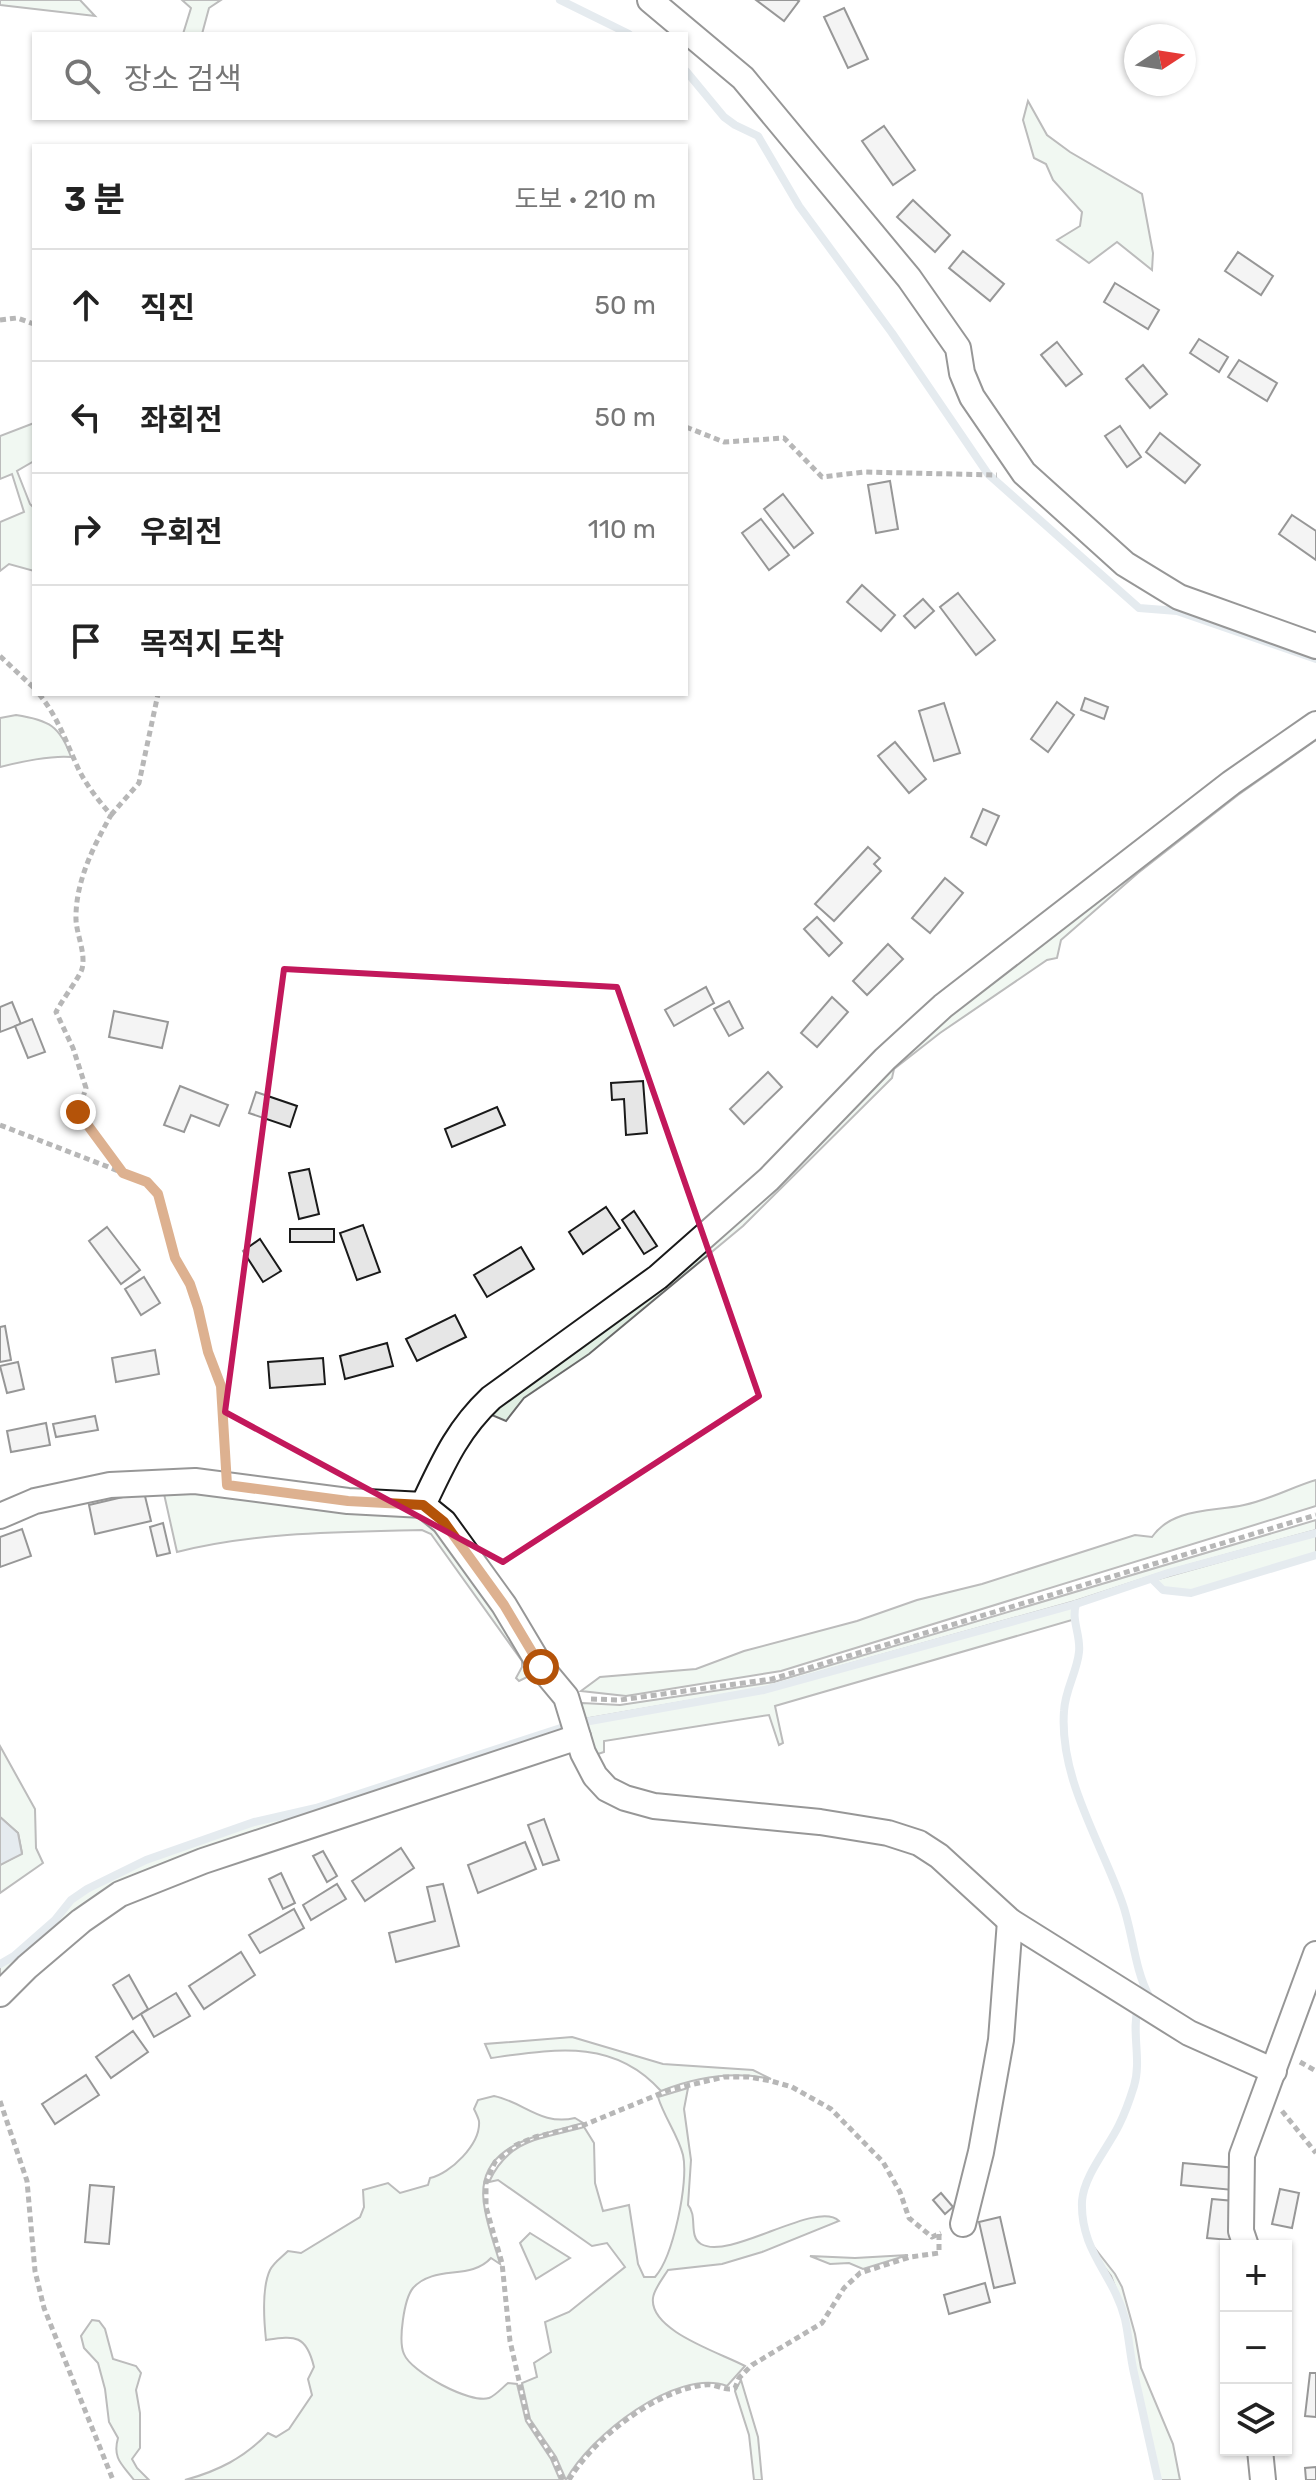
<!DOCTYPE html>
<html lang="ko">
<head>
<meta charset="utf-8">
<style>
  body { margin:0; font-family:Rubik,"Noto Sans KR",sans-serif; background:#f2f2f2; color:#222 }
  .controls { position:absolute; right:24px; bottom:24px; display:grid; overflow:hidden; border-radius:0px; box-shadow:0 2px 6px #0004 }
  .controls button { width:72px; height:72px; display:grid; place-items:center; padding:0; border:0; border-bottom:2px solid #e0e0e0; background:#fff; color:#222; font:40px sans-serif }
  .compass { position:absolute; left:1124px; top:24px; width:72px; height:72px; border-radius:50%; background:#fff; box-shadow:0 2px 6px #0004; rotate:78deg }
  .stop { position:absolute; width:24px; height:24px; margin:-18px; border:6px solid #b45309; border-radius:50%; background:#fff }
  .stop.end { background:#b45309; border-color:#fff; box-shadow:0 2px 8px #0008 }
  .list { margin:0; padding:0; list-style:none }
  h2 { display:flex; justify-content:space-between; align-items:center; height:104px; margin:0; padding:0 32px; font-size:34px }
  h2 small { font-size:26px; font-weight:400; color:#767676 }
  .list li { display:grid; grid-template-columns:52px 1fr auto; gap:24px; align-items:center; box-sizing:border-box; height:112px; padding:0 32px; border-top:2px solid #e0e0e0 }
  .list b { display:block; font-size:30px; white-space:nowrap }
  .list em { font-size:26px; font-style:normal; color:#767676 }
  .icon { flex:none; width:44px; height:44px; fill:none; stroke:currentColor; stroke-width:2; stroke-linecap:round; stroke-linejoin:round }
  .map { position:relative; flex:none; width:1316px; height:2480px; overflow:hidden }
  .search { position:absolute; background:#fff; box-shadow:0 2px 6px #0004; left:32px; top:32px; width:656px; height:88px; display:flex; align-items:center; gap:20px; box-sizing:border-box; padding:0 28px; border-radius:0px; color:#767676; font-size:30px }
  .panel { position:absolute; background:#fff; box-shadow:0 2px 6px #0004; left:32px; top:144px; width:656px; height:552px; border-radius:0px }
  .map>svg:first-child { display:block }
  .green { fill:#e0efe3; stroke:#6a6a6a; stroke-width:2 }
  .water { fill:#c6d2dc; stroke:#6a6a6a; stroke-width:2 }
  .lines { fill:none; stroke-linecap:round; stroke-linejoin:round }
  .stream { stroke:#c6d2dc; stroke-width:8 }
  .building { fill:#e6e6e6; stroke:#1a1a1a; stroke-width:2 }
  .minor-casing { stroke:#1a1a1a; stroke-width:28 }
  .path { stroke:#5f5f5f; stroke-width:5; stroke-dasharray:6 4; stroke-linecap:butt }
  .minor { stroke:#fff; stroke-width:24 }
  .route { stroke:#b45309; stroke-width:10 }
  .marked { fill:none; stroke:#c2185b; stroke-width:6; stroke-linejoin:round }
</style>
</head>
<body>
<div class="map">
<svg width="1316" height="2480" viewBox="0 0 1316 2480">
  <rect width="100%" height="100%" fill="#fff"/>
  <g class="green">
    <path d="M0,0H80L95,16L0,5Z"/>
    <path d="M182,0H221L209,8L202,34H183L191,8Z"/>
    <path d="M1028,101L1047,135L1070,152L1142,194L1153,253L1152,270L1117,242L1089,263L1057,240L1080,226L1082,212L1053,180L1046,164L1034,158L1023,120Z"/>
    <path d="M34,423V461L17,471L30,504L34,508V571L9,564L0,571V522L24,512L12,474L0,479V436Z"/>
    <path d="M16,715C49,720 60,726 71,757C53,755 19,762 0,767V718Z"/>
    <path d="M1316,730V740L1238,795L1138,873L1061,940L1057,958L1047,960L940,1033L894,1069L892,1078L743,1226L589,1354L524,1398L506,1421L487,1413L920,1037Z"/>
    <path d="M1316,1480V1506L781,1671L626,1696L581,1691L600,1677L696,1669L744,1651L857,1621L917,1600L982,1584L1135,1535L1152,1537C1173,1507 1213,1512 1244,1505C1269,1500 1292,1487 1316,1480Z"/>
    <path d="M162,1485L418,1511L431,1522L543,1681L527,1677L519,1681L516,1678L522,1667V1661L431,1534L422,1530C341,1532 256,1532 177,1552Z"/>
    <path d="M1316,1520V1530L1167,1571L1075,1601L763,1688L578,1720L577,1706L582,1703L620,1705L774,1682Z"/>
    <path d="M1316,1535V1554L1191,1592L1164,1589L1155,1580Z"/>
    <path d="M1073,1606L1072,1620L775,1706L783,1743L779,1745L769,1715L604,1741V1752L589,1757L577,1725L764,1692Z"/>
    <path d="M0,1746L35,1809L36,1848L43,1863L0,1893V1865L22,1853L18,1833L0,1817Z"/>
    <path d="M491,1754L118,1892L0,1990V1965L15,1958L56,1921L72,1901L88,1890L147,1861L254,1824L316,1810Z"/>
    <path d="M572,2037L663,2064L753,2070L771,2079C735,2071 696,2077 661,2091C614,2038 555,2049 491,2058L485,2044Z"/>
    <path d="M688,2088L684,2109L691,2160L688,2205C698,2216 688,2236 701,2244C730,2261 817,2199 839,2221L762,2252L722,2264L668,2270C663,2278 654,2289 653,2298C649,2331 721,2353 745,2366L727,2386C676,2367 589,2437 566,2480L556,2457L530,2419L522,2383L537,2377L534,2363L551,2352L545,2322L569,2312L625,2267L607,2243L592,2246L498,2180L489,2182C509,2138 542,2139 584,2127L594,2143L595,2183L603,2211L629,2205L638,2264L644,2277H655C673,2257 689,2182 683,2155C678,2135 664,2117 658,2097Z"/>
    <path d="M494,2096C524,2102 541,2126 575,2118L583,2123C537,2136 471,2145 485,2210C488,2228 495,2246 500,2264L491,2258C470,2281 435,2264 413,2288C404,2299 398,2341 404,2354C411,2372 470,2404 489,2398C495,2396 503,2387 508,2383L517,2384L526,2421L551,2459L560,2480H185C218,2471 244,2458 268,2433L276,2437L289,2429L312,2395L308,2379L314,2367C306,2334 295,2336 266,2340C264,2321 262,2287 270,2270C274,2262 282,2257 288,2251L301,2253L360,2217L364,2207L363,2190L388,2183L400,2193L428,2185L430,2178C450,2174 481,2144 479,2121C478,2117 476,2113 474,2109L478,2100Z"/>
    <path d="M530,2233L570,2258L536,2279L520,2243Z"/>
    <path d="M1090,2242L1115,2274L1122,2287L1135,2334L1141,2368L1173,2444L1180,2480H1160L1135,2371L1127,2318L1111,2276L1095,2255Z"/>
    <path d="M908,2255L863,2269L849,2263L830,2264L810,2256L855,2258Z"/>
    <path d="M92,2320L99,2321L105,2329L113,2359L136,2366L141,2373L136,2390L140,2413V2448L132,2459L137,2468L149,2480H134C123,2465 112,2459 118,2438L109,2422L105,2389L98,2363L84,2348L81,2336Z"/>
    <path d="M741,2380L758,2437L762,2480H754L749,2435L735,2391Z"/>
  </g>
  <path class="water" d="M0,1817L18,1833L22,1854L0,1865Z"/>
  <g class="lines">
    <g class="stream">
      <path d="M560,0L629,34"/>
      <path d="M686,71L724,117L735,125L758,136L799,206L892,333L988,474L1139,608L1177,611L1316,659"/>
      <path d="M1152,1579L1163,1590L1191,1593L1316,1555"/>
      <path d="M1076,1604C1071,1621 1081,1635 1079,1652C1077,1672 1065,1690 1064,1711C1059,1778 1101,1842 1122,1902C1133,1932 1134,1968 1149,1996L1145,2004L1138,2007C1131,2032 1142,2060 1134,2086C1130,2099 1125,2113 1119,2125C1108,2148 1084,2175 1082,2201C1080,2252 1114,2274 1125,2319C1129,2337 1130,2356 1134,2373C1142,2409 1150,2444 1158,2480"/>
      <path d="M0,1964L14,1956L55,1920L71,1900L87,1889L146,1860L254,1822L316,1808L573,1724L764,1690L1076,1604L1168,1573L1316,1533"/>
    </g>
  </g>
  <g class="building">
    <path d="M756,0H797L799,1L784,21Z"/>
    <path d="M844,8L868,59L848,68L824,17Z"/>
    <path d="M884,126L915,170L893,185L862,141Z"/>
    <path d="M913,200L950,235L935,252L897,217Z"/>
    <path d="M963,251L1004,284L990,301L949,268Z"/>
    <path d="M1238,252L1273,276L1261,295L1225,271Z"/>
    <path d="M1115,283L1159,310L1148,329L1104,302Z"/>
    <path d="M1199,339L1228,357L1219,372L1190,353Z"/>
    <path d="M1057,342L1082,374L1066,386L1041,355Z"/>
    <path d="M1239,360L1277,383L1267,401L1228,377Z"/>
    <path d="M1143,365L1167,394L1150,408L1126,379Z"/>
    <path d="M1120,426L1141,457L1127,467L1105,436Z"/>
    <path d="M1160,433L1200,465L1185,483L1146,452Z"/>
    <path d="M890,481L898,529L876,533L868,485Z"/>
    <path d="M783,494L813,533L794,548L764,509Z"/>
    <path d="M1292,515L1316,531V560L1279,534Z"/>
    <path d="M761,519L789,555L769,570L742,533Z"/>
    <path d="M862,585L895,615L881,631L847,602Z"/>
    <path d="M958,593L995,640L976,655L940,607Z"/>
    <path d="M923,599L934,611L915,628L904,616Z"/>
    <path d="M1085,698L1108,707L1104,719L1081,710Z"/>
    <path d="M1057,702L1074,715L1048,752L1031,739Z"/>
    <path d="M944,703L960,753L934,761L919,711Z"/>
    <path d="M895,742L926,779L909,793L878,756Z"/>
    <path d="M983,809L999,816L986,845L971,837Z"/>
    <path d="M868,847L880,858L874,864L881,871L834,921L815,904Z"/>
    <path d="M945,878L963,893L930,933L912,918Z"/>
    <path d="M817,917L842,943L829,956L804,929Z"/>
    <path d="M888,944L903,959L867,995L853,981Z"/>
    <path d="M706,987L714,1003L674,1026L665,1010Z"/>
    <path d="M832,997L848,1012L817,1047L801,1033Z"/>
    <path d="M729,1001L743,1028L729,1036L714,1009Z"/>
    <path d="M12,1002L21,1024L0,1032V1007Z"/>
    <path d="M114,1011L168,1022L162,1048L109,1037Z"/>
    <path d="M32,1019L45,1052L28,1058L15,1026Z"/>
    <path d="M768,1072L782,1087L744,1124L730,1109Z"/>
    <path d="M643,1081L647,1133L626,1135L624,1099L612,1100L611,1083Z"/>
    <path d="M180,1086L228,1105L219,1126L191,1115L184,1132L164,1125Z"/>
    <path d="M256,1092L297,1106L290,1127L249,1113Z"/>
    <path d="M497,1107L505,1125L452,1147L445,1129Z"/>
    <path d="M309,1169L319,1214L299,1219L289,1173Z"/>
    <path d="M606,1207L620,1228L583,1254L569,1232Z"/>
    <path d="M634,1211L657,1246L644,1254L622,1220Z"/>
    <path d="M363,1225L380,1272L357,1280L340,1233Z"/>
    <path d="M107,1227L140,1270L121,1284L89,1241Z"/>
    <rect x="290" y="1229" width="44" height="13"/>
    <path d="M260,1239L281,1271L263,1282L243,1251Z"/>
    <path d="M521,1247L534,1269L487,1297L474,1275Z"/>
    <path d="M144,1277L160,1303L141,1315L125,1289Z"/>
    <path d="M455,1315L466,1337L417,1361L406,1339Z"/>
    <path d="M5,1326L11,1360L0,1362V1327Z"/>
    <path d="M387,1343L393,1366L345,1379L340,1356Z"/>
    <path d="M155,1350L159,1374L116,1382L112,1358Z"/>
    <path d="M323,1358L325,1384L270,1388L268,1362Z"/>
    <path d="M18,1362L24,1389L7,1393L0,1366Z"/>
    <path d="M95,1416L98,1430L56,1437L53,1424Z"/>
    <path d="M46,1423L50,1445L11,1452L7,1431Z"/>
    <path d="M144,1492L151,1521L95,1534L89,1505Z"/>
    <path d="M163,1523L170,1553L157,1556L150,1527Z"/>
    <path d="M22,1529L31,1556L0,1567V1537Z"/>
    <path d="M544,1819L559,1860L543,1865L528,1825Z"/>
    <path d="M525,1842L536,1869L478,1893L468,1865Z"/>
    <path d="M401,1848L414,1868L365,1901L352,1881Z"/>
    <path d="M323,1851L337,1876L327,1882L313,1856Z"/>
    <path d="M281,1873L295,1903L283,1909L269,1879Z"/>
    <path d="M337,1884L346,1899L311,1920L303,1905Z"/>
    <path d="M443,1884L459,1946L396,1962L389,1933L435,1921L427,1887Z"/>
    <path d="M294,1909L304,1928L260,1953L249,1935Z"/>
    <path d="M241,1952L255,1975L204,2009L189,1986Z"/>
    <path d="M129,1975L148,2009L133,2019L113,1985Z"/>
    <path d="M176,1993L190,2016L154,2037L141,2014Z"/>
    <path d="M133,2031L148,2052L111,2078L96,2057Z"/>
    <path d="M86,2075L99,2095L55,2124L42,2104Z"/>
    <path d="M1183,2163L1236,2168L1233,2190L1181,2185Z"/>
    <path d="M90,2185L114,2187L109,2244L85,2242Z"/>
    <path d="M1280,2189L1299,2193L1292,2228L1272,2224Z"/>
    <path d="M941,2193L953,2207L945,2214L933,2200Z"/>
    <path d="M1212,2199L1234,2201L1230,2240L1207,2238Z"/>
    <path d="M1000,2217L1015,2283L994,2288L979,2222Z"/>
    <path d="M985,2283L990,2302L949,2314L944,2295Z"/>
    <path d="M1310,2373H1316V2417L1305,2416Z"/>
    <path d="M1316,2467V2480H1306L1305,2468Z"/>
  </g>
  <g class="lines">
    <defs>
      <g id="minor">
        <path d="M650,0L743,78L909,278L958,348L962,373L972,397L1024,473L1125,564L1179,597L1316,646"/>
        <path d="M423,1505C443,1463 457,1430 491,1398L658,1277L769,1179L885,1059L943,1006L1231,783L1316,724"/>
        <path d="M0,1516L35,1501L110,1485L195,1481L348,1501L423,1505L444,1522L504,1605L541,1667L566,1697L583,1753L595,1776L607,1789L625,1798L654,1806L820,1822L888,1833L919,1843L939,1856L1010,1921L1189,2033L1274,2071"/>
        <path d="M0,1994L27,1967L81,1921L120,1894L203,1861L578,1737"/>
        <path d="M963,2224L981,2152L1001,2040L1010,1921"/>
        <path d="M1246,2246L1241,2231L1242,2155L1316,1954"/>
        <path d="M1260,2450L1263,2480"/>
      </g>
    </defs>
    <use href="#minor" class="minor-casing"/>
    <g class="path">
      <path d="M0,320L17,318L34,324"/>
      <path d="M686,427L724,442L784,438L822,477L864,472L997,475"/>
      <path d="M0,656L34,688"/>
      <path d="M39,694C58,717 66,742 78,768C86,785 99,801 111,815C93,847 75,883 76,920C77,936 86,953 82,969C79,978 62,1000 56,1012L73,1048L86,1088L78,1112L123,1173"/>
      <path d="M111,815L139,783L158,694"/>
      <path d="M0,1125L147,1182L158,1194L175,1258L190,1284L198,1308L208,1352L221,1386L226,1464"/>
      <path d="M591,1699L620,1700L772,1679L1316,1515"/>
      <path d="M1300,2062L1316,2071"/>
      <path d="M0,2101L27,2181L35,2271L44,2308L113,2480"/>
      <path d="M1282,2111L1316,2153"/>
      <path d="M563,2480L553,2458L528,2420L510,2341L502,2263L486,2207V2182L495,2162L516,2145L535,2137L584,2125L669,2090L724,2077H749L771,2081L792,2087L831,2109L883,2162L900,2192L909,2218L932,2237L941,2233"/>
      <path d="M569,2480C594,2438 655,2391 704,2385C716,2383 724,2392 735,2388L739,2378L752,2365L822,2323L844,2288L860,2273L910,2257L939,2253V2233"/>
    </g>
    <use href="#minor" class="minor"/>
  </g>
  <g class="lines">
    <path class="route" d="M78,1112L123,1173L147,1182L158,1194L175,1258L190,1284L198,1308L208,1352L221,1386L227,1485L348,1501L423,1505L444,1522L504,1605L541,1667"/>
  </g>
  <path d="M0 0H1316V2480H0ZM284,969L617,987L759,1396L503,1562L225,1412Z" fill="#fff" fill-opacity=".55" fill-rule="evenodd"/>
  <path class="marked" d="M284,969L617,987L759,1396L503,1562L225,1412Z"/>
</svg>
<div class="controls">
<button>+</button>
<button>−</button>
<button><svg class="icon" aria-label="layers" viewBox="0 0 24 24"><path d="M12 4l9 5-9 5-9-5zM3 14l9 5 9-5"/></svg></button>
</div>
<svg class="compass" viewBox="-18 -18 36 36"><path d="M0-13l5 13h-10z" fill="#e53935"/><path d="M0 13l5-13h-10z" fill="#767676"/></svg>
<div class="stop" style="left:541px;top:1667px"></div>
<div class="stop end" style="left:78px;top:1112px"></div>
<div class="search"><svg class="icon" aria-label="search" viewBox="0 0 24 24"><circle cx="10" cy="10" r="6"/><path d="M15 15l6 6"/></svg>장소 검색</div>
<section class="panel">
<h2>3 분<small>도보 · 210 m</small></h2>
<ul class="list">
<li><svg class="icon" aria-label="ahead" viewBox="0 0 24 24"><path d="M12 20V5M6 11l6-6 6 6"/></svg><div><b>직진</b></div><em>50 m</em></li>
<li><svg class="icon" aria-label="left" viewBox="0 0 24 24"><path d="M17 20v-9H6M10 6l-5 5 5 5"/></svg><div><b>좌회전</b></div><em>50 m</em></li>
<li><svg class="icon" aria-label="right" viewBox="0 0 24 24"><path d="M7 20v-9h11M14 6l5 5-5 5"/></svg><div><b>우회전</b></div><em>110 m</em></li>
<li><svg class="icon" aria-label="arrive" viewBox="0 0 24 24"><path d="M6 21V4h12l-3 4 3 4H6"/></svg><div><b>목적지 도착</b></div></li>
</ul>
</section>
</div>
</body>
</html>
